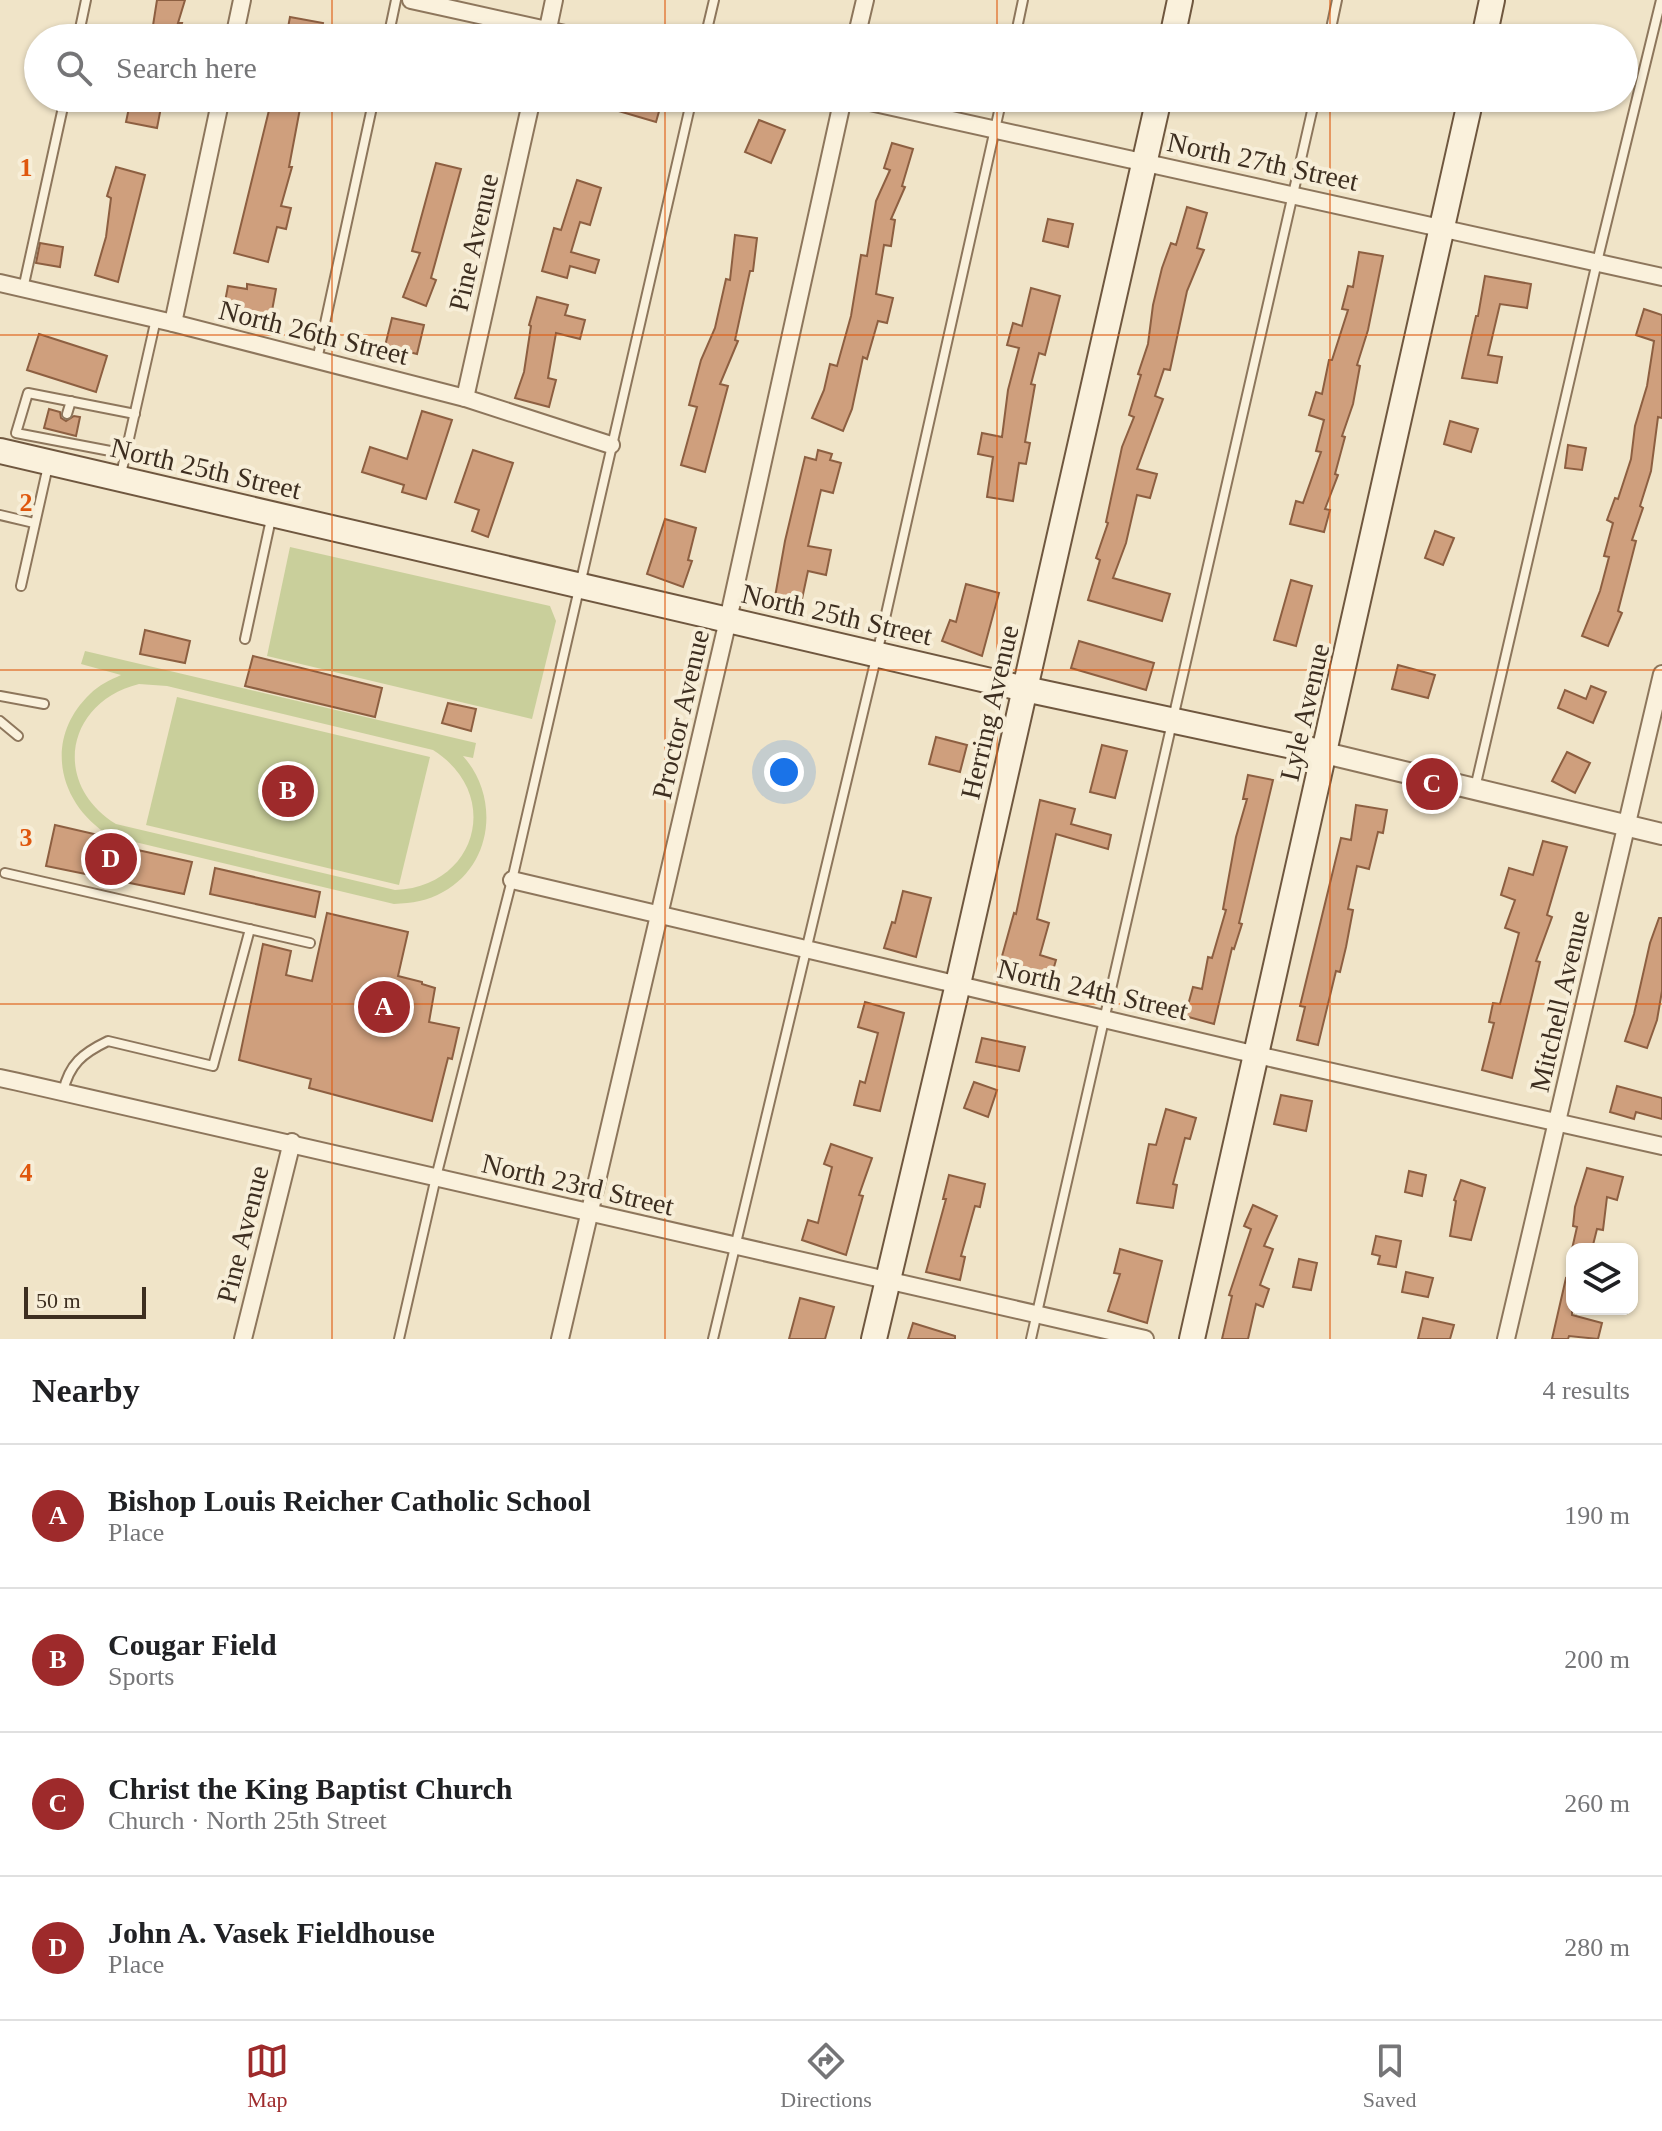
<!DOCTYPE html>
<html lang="en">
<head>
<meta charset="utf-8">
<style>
  body { margin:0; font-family:"Times New Roman",serif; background:#f2f2f2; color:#202124 }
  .controls { position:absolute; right:24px; bottom:24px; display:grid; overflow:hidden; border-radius:16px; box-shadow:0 2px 6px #0004 }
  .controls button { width:72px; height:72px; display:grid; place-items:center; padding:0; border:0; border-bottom:2px solid #e0e0e0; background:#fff; color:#202124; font:40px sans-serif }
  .scale { position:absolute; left:24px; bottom:20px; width:122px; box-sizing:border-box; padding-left:8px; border:4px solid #3d2e20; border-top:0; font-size:22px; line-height:28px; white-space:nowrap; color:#3d2e20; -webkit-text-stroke:6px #f7eed8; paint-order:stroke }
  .you { position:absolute; left:784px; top:772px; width:28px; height:28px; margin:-20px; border:6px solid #fff; border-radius:50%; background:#1a73e8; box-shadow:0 0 0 12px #1a73e833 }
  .badge { display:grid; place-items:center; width:52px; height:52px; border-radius:50%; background:#9e2a2b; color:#fff; font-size:26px; font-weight:700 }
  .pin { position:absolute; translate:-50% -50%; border:4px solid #fff; box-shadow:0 2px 8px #0006 }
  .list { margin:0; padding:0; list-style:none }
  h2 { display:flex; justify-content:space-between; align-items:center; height:104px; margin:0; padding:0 32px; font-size:34px }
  h2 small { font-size:26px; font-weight:400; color:#757577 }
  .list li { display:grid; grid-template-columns:52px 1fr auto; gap:24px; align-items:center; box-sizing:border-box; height:144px; padding:0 32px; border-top:2px solid #e0e0e0 }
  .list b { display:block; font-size:30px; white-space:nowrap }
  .list p { margin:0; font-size:26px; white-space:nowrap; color:#757577 }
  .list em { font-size:26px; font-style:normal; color:#757577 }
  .icon { flex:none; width:44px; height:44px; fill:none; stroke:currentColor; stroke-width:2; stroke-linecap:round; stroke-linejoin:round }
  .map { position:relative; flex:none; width:1662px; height:1339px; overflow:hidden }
  .search { position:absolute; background:#fff; box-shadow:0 2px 6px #0004; left:24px; right:24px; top:24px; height:88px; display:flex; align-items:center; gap:20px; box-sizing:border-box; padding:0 28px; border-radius:44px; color:#757577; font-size:30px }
  .sheet { height:680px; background:#fff }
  nav { display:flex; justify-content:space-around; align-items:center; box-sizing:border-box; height:112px; border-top:2px solid #e0e0e0; background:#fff; font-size:22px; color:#757577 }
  nav a { display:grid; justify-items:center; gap:4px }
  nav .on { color:#9e2a2b }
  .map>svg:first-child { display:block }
  .green { fill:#c9cf9b; fill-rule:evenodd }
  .building { fill:#cf9f7d; stroke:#8d5f41; stroke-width:2 }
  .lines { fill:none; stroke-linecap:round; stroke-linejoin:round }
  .service-casing { stroke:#8d765c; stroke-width:12 }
  .minor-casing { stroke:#8d765c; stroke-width:20 }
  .tertiary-casing { stroke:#8d765c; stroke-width:24 }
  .secondary-casing { stroke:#6f573f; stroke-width:28 }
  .service { stroke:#faf1dc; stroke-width:8 }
  .minor { stroke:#faf1dc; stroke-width:16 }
  .tertiary { stroke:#faf1dc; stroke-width:20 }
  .secondary { stroke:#faf1dc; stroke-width:24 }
  .grid { fill:none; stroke:#df570d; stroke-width:2; stroke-opacity:0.55 }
  .labels { text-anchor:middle; stroke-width:8; stroke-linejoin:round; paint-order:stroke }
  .street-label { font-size:28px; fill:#3d2e20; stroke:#f7eed8 }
  .grid-label { font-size:26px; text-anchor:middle; font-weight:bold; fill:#df570d; stroke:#f7eed8; stroke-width:8; stroke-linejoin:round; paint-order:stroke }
</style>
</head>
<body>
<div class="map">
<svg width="1662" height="1339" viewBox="0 0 1662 1339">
  <rect width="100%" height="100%" fill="#f0e4c8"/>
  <g class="green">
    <path d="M290,547L550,606L556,621L532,719L267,656Z"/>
    <path d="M85,651L476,743L473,758L463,756C500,797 493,865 443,892C428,901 412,903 394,904L110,836C58,804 43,739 90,694C99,685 110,680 121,675L81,664ZM139,684L167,686L433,750C503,794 477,887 395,890L116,824C51,784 66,702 139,684Z"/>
    <path d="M177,697L430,757L399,885L146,825Z"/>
  </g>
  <g class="building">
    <path d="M157,0H185L178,23H182L178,38H151Z"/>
    <path d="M290,17L323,23L320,38H286Z"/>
    <path d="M131,98L162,102L157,128L126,122Z"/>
    <path d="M272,98H302L289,167H292L281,206L291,208L286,229L277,227L268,262L234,253Z"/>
    <path d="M589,98H627L660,108L656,122L588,102Z"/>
    <path d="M759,120L785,130L771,163L745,152Z"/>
    <path d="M892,143L913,149L902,186L905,187L891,219L895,220L891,246L884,245L876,294L893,298L887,323L878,321L867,359L863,357L852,409L843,431L812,418L824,390L830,364L837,366L851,316L861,255L867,256L876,201L890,170L884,168Z"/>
    <path d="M436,163L461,169L431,278L436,280L426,306L403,297L420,253L412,251Z"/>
    <path d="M116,167L145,175L118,282L95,275L106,237L111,198L107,196Z"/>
    <path d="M577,180L601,188L590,225L580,222L571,252L599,260L595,273L570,266L567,278L542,271L554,228L561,230Z"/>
    <path d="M1187,207L1207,213L1197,248L1204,250L1187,291L1170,370L1164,369L1155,396L1163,399L1137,469L1157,474L1150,498L1137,495L1126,543L1113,578L1170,594L1162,621L1088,600L1100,560L1096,558L1108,523L1106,522L1122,447L1134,417L1129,415L1141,375L1138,374L1148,344L1153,305L1162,268L1171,243L1176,245Z"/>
    <path d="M1048,219L1073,224L1068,247L1043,241Z"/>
    <path d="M735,235L757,238L753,271H750L735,340L738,341L720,384L728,386L705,472L681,465L697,407L689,405L701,360L715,328L726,279L730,280Z"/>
    <path d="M40,243L63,247L60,267L36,263Z"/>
    <path d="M1359,252L1383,256L1368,330L1357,365L1360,366L1353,404L1342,436L1345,437L1335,474L1338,475L1325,509L1330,510L1324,532L1290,524L1296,501L1303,503L1321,452L1316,451L1324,420L1309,415L1316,392L1322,394L1329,360H1332L1348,310L1342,309L1348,286L1353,287Z"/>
    <path d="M1485,276L1531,284L1527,308L1500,304L1488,355L1502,357L1497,383L1462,378L1476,316H1478Z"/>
    <path d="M247,284L276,289L271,316L224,307L228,286L247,289Z"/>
    <path d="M1031,288L1060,296L1045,355L1039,353L1031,384L1035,385L1025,442L1030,443L1026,464L1019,463L1013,501L987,497L993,457L978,454L982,433L1002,437L1008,390L1019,348L1007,345L1013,323L1022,326Z"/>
    <path d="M537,297L568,305L565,315L585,320L580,339L556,333L548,378L556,380L549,407L515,398L524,372L531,326L529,325Z"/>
    <path d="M1644,309L1662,315V418L1658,417L1651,471L1640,506L1643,508L1632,540L1636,541L1618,611L1622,613L1608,646L1582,636L1600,591L1609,557L1604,556L1613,523L1607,520L1615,498L1618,499L1631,459L1635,426L1647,386L1654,341L1636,335Z"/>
    <path d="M392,318L424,325L417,354L385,346Z"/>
    <path d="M39,334L107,356L96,392L27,370Z"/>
    <path d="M49,409L60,412L61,418L66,421L74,416L80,417L76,436L44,428Z"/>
    <path d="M422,411L452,420L426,499L402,492L404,485L362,472L370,447L407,459Z"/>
    <path d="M1450,421L1478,429L1471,452L1444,444Z"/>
    <path d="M1568,445L1586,448L1582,470L1565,468Z"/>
    <path d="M473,450L513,463L488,537L472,531L479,510L455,502Z"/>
    <path d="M818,450L832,454L830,460L841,463L833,493L821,490L808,546L831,550L826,575L808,571L799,613L773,608L785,541L805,457L816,460Z"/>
    <path d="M665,519L696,528L688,560L692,561L683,587L647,574Z"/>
    <path d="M1435,531L1454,538L1443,565L1425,558Z"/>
    <path d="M1291,580L1312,586L1296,646L1274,640Z"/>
    <path d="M966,584L999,593L982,656L942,641L950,620L956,622Z"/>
    <path d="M145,630L190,641L185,663L140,654Z"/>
    <path d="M1079,641L1154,663L1146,690L1071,668Z"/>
    <path d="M253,656L382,688L375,717L245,686Z"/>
    <path d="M1398,665L1435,675L1428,698L1392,689Z"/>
    <path d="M1591,686L1606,692L1593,723L1558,708L1565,690L1586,699Z"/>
    <path d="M448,703L476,709L471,731L442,723Z"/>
    <path d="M936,737L967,745L960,772L929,764Z"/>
    <path d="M1102,745L1127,751L1115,798L1090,792Z"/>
    <path d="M1567,752L1590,763L1575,793L1552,781Z"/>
    <path d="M1248,775L1273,780L1239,923L1242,924L1234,949L1232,948L1214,1024L1185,1016L1193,987L1202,989L1208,957L1212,958L1226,910L1223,909L1236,837L1247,799H1243Z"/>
    <path d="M1040,800L1075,809L1071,824L1111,835L1108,849L1056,834L1037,919L1049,923L1040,955L1056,960L1050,981L999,967L1014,913L1016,914Z"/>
    <path d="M1356,805L1387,810L1383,833L1378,832L1369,869L1357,866L1348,909L1353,910L1346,947L1340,972L1336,971L1318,1045L1297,1040L1305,1007L1300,1006L1341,838L1351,840Z"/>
    <path d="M55,825L107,837L106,843L192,862L184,894L46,866Z"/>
    <path d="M1543,841L1567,847L1547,915L1552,917L1536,961L1540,962L1512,1078L1482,1070L1494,1023L1489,1022L1493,1003L1500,1004L1519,933L1505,928L1515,900L1501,895L1509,868L1533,875Z"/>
    <path d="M215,868L320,892L315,917L210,894Z"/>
    <path d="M903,891L931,898L916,957L884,948L892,922L895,923Z"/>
    <path d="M327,913L408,932L398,976L422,982V984L435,988L429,1022L459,1028L452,1059L448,1058L432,1121L309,1088L311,1079L239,1060L263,944L291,951L286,975L312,981Z"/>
    <path d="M1659,918H1662V991L1657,1020L1647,1048L1625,1041L1634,1014L1650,943Z"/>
    <path d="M865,1002L904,1013L880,1111L854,1105L860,1081L865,1083L878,1033L858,1027Z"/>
    <path d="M982,1038L1025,1047L1019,1071L976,1062Z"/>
    <path d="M974,1082L997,1090L988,1117L964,1108Z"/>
    <path d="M1617,1086L1662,1098V1119L1636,1112L1634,1119L1610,1112Z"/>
    <path d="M1281,1095L1312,1101L1306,1131L1274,1124Z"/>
    <path d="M1166,1109L1196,1118L1190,1139L1185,1138L1173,1184L1177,1185L1173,1208L1137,1203L1149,1144L1156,1145Z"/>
    <path d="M831,1144L872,1158L859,1195L863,1196L846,1255L802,1240L808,1220L818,1223L832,1167L824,1164Z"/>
    <path d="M1587,1168L1623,1177L1617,1200L1607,1197L1603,1230L1597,1229L1592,1249H1572L1577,1227L1573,1226L1575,1207Z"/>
    <path d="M1409,1171L1426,1175L1422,1196L1405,1192Z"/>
    <path d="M949,1175L985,1184L980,1207L975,1206L961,1256L965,1257L960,1280L926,1272L946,1199H943Z"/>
    <path d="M1461,1180L1485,1188L1471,1240L1450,1236L1456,1201L1454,1200Z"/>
    <path d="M1253,1205L1277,1216L1264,1246L1273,1249L1260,1285L1269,1289L1263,1307L1256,1304L1248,1339H1222L1232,1296L1229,1295L1251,1229L1244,1226Z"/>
    <path d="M1376,1236L1401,1241L1396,1267L1378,1264L1380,1256L1372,1254Z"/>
    <path d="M1120,1249L1162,1261L1147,1323L1108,1311L1120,1274L1114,1273Z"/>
    <path d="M1299,1259L1317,1263L1311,1290L1293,1287Z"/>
    <path d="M1406,1272L1433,1278L1428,1297L1402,1292Z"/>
    <path d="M1566,1278L1572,1279V1315L1602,1323L1598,1339L1569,1336L1568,1339H1552Z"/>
    <path d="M800,1298L834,1307L825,1339H789Z"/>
    <path d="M1423,1318L1454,1325L1450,1339H1418Z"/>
    <path d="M913,1323L955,1336V1339H908Z"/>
  </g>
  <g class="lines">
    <defs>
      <g id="service">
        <path d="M78,38L86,0"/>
        <path d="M388,38L396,0"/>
        <path d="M705,38L714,0"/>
        <path d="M1015,38L1023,0"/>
        <path d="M1329,38L1337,0"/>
        <path d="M23,289L65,98"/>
        <path d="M317,360L374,98"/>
        <path d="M67,414L71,401"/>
        <path d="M126,454L16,433L28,393L135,414"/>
        <path d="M121,474L156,319"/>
        <path d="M0,515L34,523"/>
        <path d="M21,586L48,466"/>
        <path d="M245,639L271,519"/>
        <path d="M0,696L44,704"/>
        <path d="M0,721L18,736"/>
        <path d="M1475,788L1597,262L1661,0"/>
        <path d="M5,873L310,943"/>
        <path d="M63,1092C69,1064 83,1053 108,1041L213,1066L250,929"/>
        <path d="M399,1339L436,1177L512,880L692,98"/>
        <path d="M713,1339L877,654L1002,98"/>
        <path d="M1031,1339L1315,98"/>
      </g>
      <g id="minor">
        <path d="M411,0L583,38"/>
        <path d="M234,38L242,0"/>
        <path d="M546,38L554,0"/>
        <path d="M856,38L865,0"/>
        <path d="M852,98L1662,277"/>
        <path d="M0,283L173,323L465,398L611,445"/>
        <path d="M173,323L221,98"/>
        <path d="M465,398L532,98"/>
        <path d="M512,880L1257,1055L1662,1146"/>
        <path d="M0,1078C382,1162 762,1255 1145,1339"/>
        <path d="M243,1339L292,1142"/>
        <path d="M560,1339L728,620L843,98"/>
        <path d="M1506,1339L1662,674"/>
      </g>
      <path id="tertiary" d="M1325,753L1662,834"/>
      <g id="secondary">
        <path d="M1172,38L1180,0"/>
        <path d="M1484,38L1492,0"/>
        <path d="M0,451L1025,689L1325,753"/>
        <path d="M874,1339L958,984L1159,98"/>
        <path d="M1192,1339L1471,98"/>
      </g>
    </defs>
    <use href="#service" class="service-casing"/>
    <use href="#minor" class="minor-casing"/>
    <use href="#tertiary" class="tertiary-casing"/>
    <use href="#secondary" class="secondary-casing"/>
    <use href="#service" class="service"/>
    <use href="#minor" class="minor"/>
    <use href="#tertiary" class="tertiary"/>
    <use href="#secondary" class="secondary"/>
  </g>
  <path class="grid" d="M332,0V38M665,0V38M997,0V38M1330,0V38M332,98V1339M665,98V1339M997,98V1339M1330,98V1339M0,335H1662M0,670H1662M0,1004H1662"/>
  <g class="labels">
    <g class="street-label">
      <text transform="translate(1263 161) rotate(12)" y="10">North 27th Street</text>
      <text transform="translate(473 242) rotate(-77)" y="10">Pine Avenue</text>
      <text transform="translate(314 332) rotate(14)" y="10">North 26th Street</text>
      <text transform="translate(206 468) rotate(13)" y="10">North 25th Street</text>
      <text transform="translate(837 614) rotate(13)" y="10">North 25th Street</text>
      <text transform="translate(989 712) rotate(-77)" y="10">Herring Avenue</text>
      <text transform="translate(1304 712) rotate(-77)" y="10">Lyle Avenue</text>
      <text transform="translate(680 714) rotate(-77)" y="10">Proctor Avenue</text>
      <text transform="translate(1093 989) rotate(13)" y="10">North 24th Street</text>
      <text transform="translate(1559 1001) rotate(-77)" y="10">Mitchell Avenue</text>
      <text transform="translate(578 1184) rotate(13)" y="10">North 23rd Street</text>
      <text transform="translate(242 1234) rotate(-76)" y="10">Pine Avenue</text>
    </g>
  </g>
  <g class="grid-label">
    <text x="26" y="176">1</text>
    <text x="26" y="511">2</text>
    <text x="26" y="846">3</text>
    <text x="26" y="1181">4</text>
  </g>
</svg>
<div class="controls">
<button><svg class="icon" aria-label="layers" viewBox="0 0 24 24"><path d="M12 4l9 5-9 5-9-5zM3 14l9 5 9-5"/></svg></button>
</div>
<div class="scale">50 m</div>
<div class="you"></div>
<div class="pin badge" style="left:384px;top:1007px">A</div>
<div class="pin badge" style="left:288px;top:791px">B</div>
<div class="pin badge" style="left:1432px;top:784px">C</div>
<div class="pin badge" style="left:111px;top:859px">D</div>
<div class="search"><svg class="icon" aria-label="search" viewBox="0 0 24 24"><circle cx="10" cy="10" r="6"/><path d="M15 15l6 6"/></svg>Search here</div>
</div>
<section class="sheet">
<h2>Nearby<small>4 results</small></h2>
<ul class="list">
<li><span class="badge">A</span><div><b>Bishop Louis Reicher Catholic School</b><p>Place</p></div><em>190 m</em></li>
<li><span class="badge">B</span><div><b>Cougar Field</b><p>Sports</p></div><em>200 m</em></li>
<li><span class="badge">C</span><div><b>Christ the King Baptist Church</b><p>Church · North 25th Street</p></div><em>260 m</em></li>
<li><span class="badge">D</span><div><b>John A. Vasek Fieldhouse</b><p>Place</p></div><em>280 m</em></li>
</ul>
</section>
<nav>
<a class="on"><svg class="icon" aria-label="map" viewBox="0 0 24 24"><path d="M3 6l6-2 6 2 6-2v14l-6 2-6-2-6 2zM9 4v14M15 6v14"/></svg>Map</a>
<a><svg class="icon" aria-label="directions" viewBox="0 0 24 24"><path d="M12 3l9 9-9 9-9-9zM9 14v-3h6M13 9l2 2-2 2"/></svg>Directions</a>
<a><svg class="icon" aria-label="saved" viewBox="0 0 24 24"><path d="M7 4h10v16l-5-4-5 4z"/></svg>Saved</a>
</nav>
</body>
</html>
